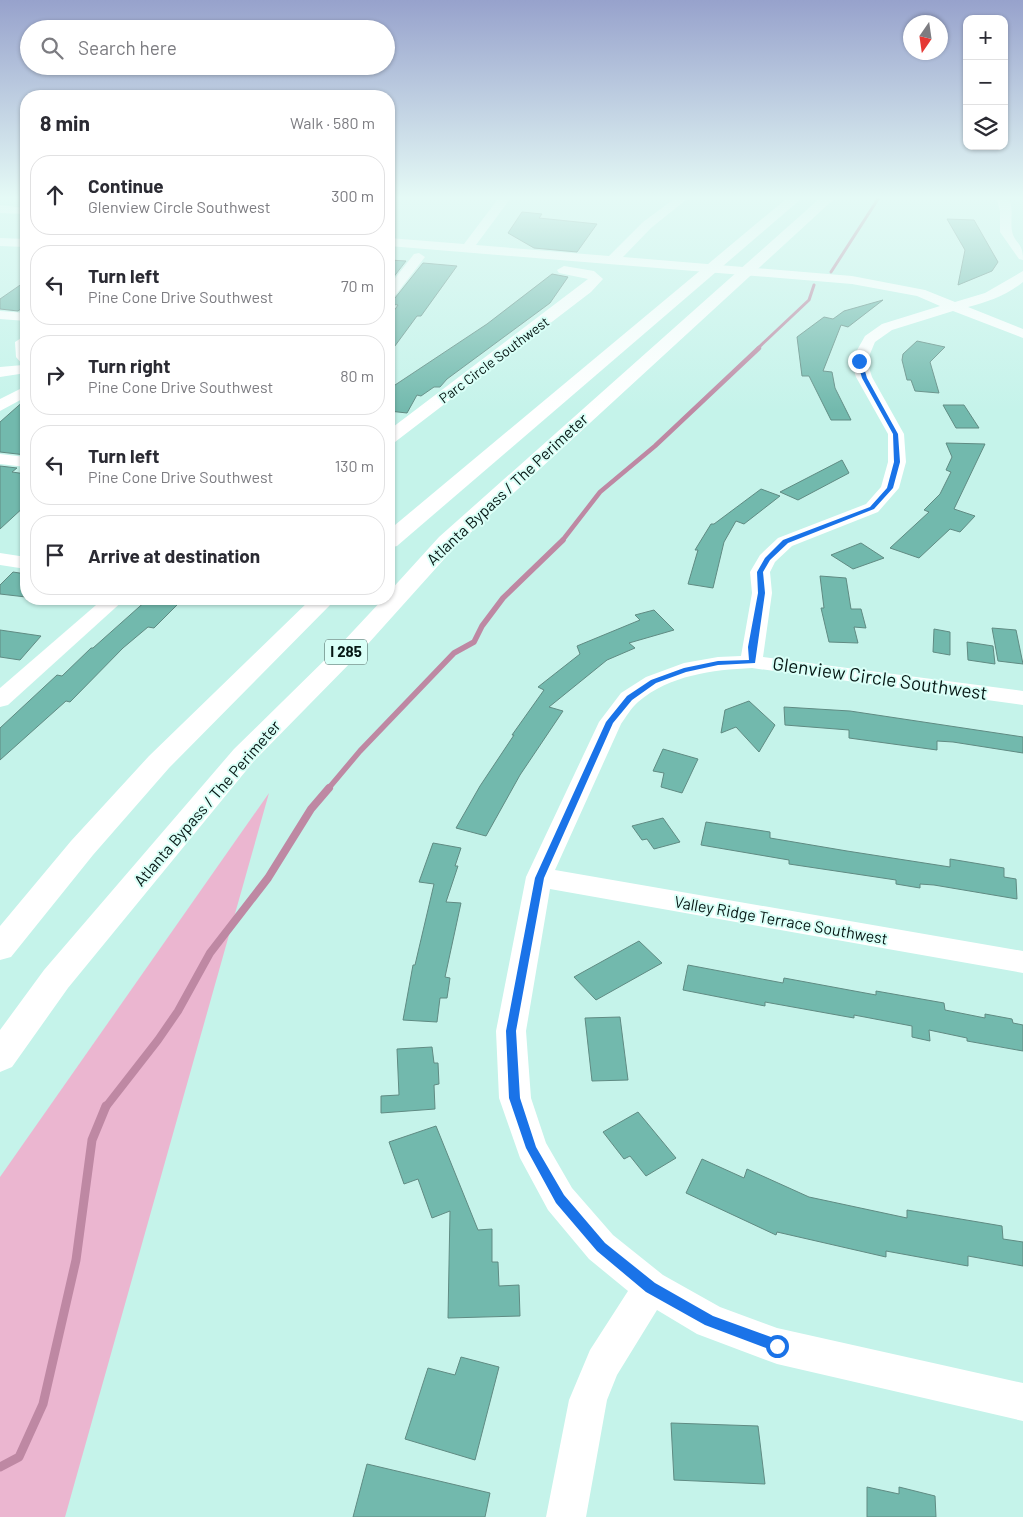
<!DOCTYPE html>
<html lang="en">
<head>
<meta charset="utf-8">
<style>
  body { margin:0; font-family:Barlow,sans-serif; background:#f7f7f7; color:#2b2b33 }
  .controls { position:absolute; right:15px; top:15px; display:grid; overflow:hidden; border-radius:10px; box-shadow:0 1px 4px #0004 }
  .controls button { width:45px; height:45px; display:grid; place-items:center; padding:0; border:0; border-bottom:1px solid #e1e1e2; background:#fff; color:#2b2b33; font:25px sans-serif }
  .compass { position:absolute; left:903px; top:15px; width:45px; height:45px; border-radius:50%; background:#fff; box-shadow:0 1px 4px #0004; rotate:193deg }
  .stop { position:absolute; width:15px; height:15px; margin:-11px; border:4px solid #1a73e8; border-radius:50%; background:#fff }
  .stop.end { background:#1a73e8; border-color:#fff; box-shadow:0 1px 5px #0008 }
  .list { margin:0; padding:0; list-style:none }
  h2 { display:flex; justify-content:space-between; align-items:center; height:65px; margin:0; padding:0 20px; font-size:21px }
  h2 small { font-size:16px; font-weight:400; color:#7c7c81 }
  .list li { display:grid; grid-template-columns:32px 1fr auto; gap:15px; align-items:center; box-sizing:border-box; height:80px; margin:0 10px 10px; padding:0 10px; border:1px solid #e1e1e2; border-radius:20px }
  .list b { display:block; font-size:19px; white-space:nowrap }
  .list p { margin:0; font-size:16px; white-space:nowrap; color:#7c7c81 }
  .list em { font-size:16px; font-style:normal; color:#7c7c81 }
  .icon { flex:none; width:28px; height:28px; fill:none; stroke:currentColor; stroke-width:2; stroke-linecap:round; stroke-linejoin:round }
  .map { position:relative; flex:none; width:1023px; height:1517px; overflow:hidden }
  .search { position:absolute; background:#fff; box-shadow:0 1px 4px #0004; left:20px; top:20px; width:375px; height:55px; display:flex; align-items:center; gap:12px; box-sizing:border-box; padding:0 18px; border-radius:28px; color:#7c7c81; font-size:19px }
  .panel { position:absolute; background:#fff; box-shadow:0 1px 4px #0004; left:20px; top:90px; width:375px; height:515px; border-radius:20px }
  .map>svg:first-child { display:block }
  .green { fill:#ebb6d0 }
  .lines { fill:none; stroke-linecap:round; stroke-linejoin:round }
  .stream-far4 { stroke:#be88a3; stroke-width:3 }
  .stream-far3 { stroke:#be88a3; stroke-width:4.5 }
  .stream-far2 { stroke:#be88a3; stroke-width:5.5 }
  .stream-far1 { stroke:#be88a3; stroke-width:8 }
  .stream { stroke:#be88a3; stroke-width:9 }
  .building { fill:#72b9ad; stroke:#608b83 }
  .minor { fill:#fff; fill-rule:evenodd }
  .highway { fill:#fff; fill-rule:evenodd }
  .route { fill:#1a73e8 }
  .labels { text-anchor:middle; stroke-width:4; stroke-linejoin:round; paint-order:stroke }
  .far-street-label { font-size:14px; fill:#061714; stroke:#d9fff7 }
  .shield { fill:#d9fff7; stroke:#455d58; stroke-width:1 }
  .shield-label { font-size:15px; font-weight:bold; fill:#061714 }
  .street-label { font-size:16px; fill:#061714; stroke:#d9fff7 }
  .near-street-label { font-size:19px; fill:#061714; stroke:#d9fff7 }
</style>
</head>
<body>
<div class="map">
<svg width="1023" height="1517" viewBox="0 0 1023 1517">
  <rect width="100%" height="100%" fill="#c5f3ea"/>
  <path class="green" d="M269,793L65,1517H0V1177Z"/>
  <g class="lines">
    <g class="stream-far4">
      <path d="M831,272L878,199"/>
      <path d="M757,349L809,300L814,285"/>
    </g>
    <path class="stream-far3" d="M562,541L600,492L655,446L759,348"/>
    <path class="stream-far2" d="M328,789L360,751L454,653L474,642L482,626L503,598L563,540"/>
    <path class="stream-far1" d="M105,1108L158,1040L178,1011L210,953L268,878L311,809L329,788"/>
    <path class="stream" d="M0,1467L19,1457L43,1404L76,1260L92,1140L106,1106"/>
  </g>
  <g class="building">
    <path d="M522,212L542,214L539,218L597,224L577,252L534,248L508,233Z"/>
    <path d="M947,219L974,220L998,262L992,271L958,285L965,250Z"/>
    <path d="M389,260L406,261L389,283Z"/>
    <path d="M423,263L457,266L421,316H417L389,354V318L398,305L389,304V300L395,298Z"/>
    <path d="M552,274L568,277L550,303L447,379L440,387H434L421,396L417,395L407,413L389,411V391L394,388L392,387L487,324Z"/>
    <path d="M26,281V305L18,311L0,309V299Z"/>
    <path d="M883,300L848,327L841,325L823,371L832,372L835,388L851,420H831L809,376H802L797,337L824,317L833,319L844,311Z"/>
    <path d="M917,341L945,347L930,362L939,393L915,391L911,380H907L902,360L903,354Z"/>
    <path d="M26,399V455L0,452V422Z"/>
    <path d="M943,405H964L979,428H956Z"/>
    <path d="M946,443L985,444L954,509L975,516L960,532L950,529L919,558L890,548L929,512L924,510L940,494L951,472L946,470L952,457Z"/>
    <path d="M842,460L849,473L798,500L780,492Z"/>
    <path d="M0,466L17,468L12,472L26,474V505L0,529Z"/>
    <path d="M761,489L780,496L744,524L736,521L724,542L713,588L688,584L698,550H695L711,524H714Z"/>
    <path d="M861,543L884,558L853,569L831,555Z"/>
    <path d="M13,572L26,574V597L0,594V585Z"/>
    <path d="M820,576L846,578L851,609H861L866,628L854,627L858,643L829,642L821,608H824Z"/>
    <path d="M148,599H183L154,628L148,627L123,648L70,702L66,701L0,760V728L57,675L62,676L91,648H93Z"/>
    <path d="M654,610L674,630L629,643L635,648L607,660L549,707L563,711L520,775L486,836L456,828L480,786L514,735H512L544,690L538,687L580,654L577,646L640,620L635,615Z"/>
    <path d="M992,628L1016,630L1023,664L998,661Z"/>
    <path d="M934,629L950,632V655L933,652Z"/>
    <path d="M0,630L41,636L20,660L0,657Z"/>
    <path d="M967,642L993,646L995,664L968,660Z"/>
    <path d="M749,701L775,725L759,752L736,727L721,733L725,710Z"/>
    <path d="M784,707L850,711L1023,737V753L953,742L937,741V750L849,738V730L785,725Z"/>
    <path d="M663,749L698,759L682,793L661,787L664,773L653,771Z"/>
    <path d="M663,818L680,842L654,849L647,839L642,840L632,826Z"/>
    <path d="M706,822L770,832V838L847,851L950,867V859L1004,868V877L1016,879L1017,899L934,885L920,884V888L896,884V880L789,864V860L701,845Z"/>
    <path d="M433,843L461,848L455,866H458L446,902L461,903L445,977L450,978L447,998H440L437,1022L403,1020L413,965H415L434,884L419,882Z"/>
    <path d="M639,941L662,963L596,1000L574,977Z"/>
    <path d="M688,965L783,983L784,978L876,995V991L944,1003L945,1010L985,1018V1014L1012,1019L1013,1023L1023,1025V1051L967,1041V1038L929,1030L930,1041L912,1037V1026L854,1015V1018L765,1002V1006L683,990Z"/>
    <path d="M620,1017L628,1080L592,1081L585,1018Z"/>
    <path d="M432,1047L434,1063H438L439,1084L434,1085L435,1109L381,1113V1096L399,1095L397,1049Z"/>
    <path d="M638,1112L676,1158L646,1176L630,1156L624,1159L603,1132Z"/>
    <path d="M436,1126L478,1230L492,1229V1262H498L499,1286L519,1285L520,1316L448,1318L450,1211L432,1218L418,1179L404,1184L389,1142Z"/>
    <path d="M702,1159L744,1178L747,1169L809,1197L907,1218V1210L1002,1226L1003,1239L1023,1242V1266L968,1256V1266L886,1251V1257L777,1232L776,1235L686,1193Z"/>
    <path d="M461,1357L499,1367L475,1460L405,1439L428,1368L455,1375Z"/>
    <path d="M671,1423L758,1426L765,1484L674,1480Z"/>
    <path d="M367,1464L490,1493L485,1517H353Z"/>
    <path d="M867,1487L899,1494V1487L935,1496L936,1517H867Z"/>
  </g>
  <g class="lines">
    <g class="minor">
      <path d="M498,199H510L476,245L609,256L643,222L674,199H687L651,228L623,257L852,276L925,290L955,302L985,293L1023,271V282C1007,295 988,302 968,307L1023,329V338L953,311L892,330L875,342L867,361L872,377L904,434L906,462L899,488L878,512L792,546L775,562L770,572L772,593L763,657L1023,691V705L752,668C712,670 670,675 638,702C631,708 626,717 621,724L555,870L1023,951V973L550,889L526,1031L531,1098L546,1143L572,1188L613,1235L663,1275L720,1307L777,1328L1023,1383V1421L777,1364L697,1334L657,1310L617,1375L607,1400L586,1517H546L569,1400L590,1350L628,1291L589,1259L548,1210L520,1158L499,1098L496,1031L526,877L599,722L621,693L646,677L684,663L718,657L741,656L752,593L750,572L760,555L778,538L866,504L881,487L888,462V434L856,377L851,361L865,336L882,324L940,306L917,296L852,284L389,246V238L464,244Z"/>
      <path d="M997,199H1009C1014,210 1010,219 1012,231C1015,245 1023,241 1023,260L1019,259L1000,232V211Z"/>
      <path d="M0,205L26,208V214L0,213Z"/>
      <path d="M0,238L26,239V247L0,246Z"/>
      <path d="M419,253L425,257L394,297L389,298V286L414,254Z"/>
      <path d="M564,266L594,271L603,279L591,292L395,442L389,443V430L588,279L559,273L557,270Z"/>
      <path d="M0,311L26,313V321L0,319Z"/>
      <path d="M26,335V373L0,377V367L23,365L16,357L15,342Z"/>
      <path d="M26,386V397L0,411V399Z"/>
      <path d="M0,454L26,457V467L0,464Z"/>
      <path d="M0,553L26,557V569L0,565Z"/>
      <path d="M103,599H125L8,705L0,707V688Z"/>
    </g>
    <g class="highway">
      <path d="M786,199H801L397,546L389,548V530Z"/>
      <path d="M819,199H834L455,547L358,655L254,761L68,988L12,1067L0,1072V1030L44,970L234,749L340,645L383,599H389V592L439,537Z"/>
      <path d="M311,599H336L169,768L93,855L11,957L0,960V926L71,841L149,756Z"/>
    </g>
  </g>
  <linearGradient id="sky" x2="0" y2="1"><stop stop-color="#97a2cc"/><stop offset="0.48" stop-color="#e5faf6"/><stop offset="1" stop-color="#e5faf6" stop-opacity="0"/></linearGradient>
  <rect width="1023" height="411" fill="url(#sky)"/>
  <path class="route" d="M859,359L862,361L867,378L898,434L900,462L893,488L874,509L788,543L770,560L763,572L765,593L755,663L718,665L686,672L656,683L632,700L613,723L544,878L516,1031L520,1098L536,1147L564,1195L605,1243L655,1283L713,1316L782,1341L784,1346L782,1350L777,1352L705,1325L646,1292L597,1251L556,1203L526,1148L509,1098L506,1031L535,878L606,722L627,696L651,680L684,668L718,661L749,660L748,647L758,593L757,572L765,558L783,540L870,507L887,488L894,462L893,434L862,378L857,361Z"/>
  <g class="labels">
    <g class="far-street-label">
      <text transform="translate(494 360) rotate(-37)" y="5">Parc Circle Southwest</text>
    </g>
    <rect class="shield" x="325" y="639.5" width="42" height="25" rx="4"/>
    <g class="shield-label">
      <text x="346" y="657">I 285</text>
    </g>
    <g class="street-label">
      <text transform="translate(507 489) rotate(-43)" y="6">Atlanta Bypass / The Perimeter</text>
      <text transform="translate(207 803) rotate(-49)" y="6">Atlanta Bypass / The Perimeter</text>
      <text transform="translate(781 920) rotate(10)" y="6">Valley Ridge Terrace Southwest</text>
    </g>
    <g class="near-street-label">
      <text transform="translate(880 678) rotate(8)" y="7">Glenview Circle Southwest</text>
    </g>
  </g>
</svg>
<div class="controls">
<button>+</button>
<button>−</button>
<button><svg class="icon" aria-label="layers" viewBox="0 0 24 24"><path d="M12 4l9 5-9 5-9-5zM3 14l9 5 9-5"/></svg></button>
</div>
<svg class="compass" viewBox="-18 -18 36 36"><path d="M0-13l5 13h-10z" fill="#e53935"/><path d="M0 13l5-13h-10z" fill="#7c7c81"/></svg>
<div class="stop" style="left:777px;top:1346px"></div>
<div class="stop end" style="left:859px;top:361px"></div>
<div class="search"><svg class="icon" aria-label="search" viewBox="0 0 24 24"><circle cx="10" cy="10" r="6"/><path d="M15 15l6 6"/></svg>Search here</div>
<section class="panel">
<h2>8 min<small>Walk · 580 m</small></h2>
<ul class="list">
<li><svg class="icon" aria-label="ahead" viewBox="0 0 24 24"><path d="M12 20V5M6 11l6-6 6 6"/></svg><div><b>Continue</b><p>Glenview Circle Southwest</p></div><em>300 m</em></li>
<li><svg class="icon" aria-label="left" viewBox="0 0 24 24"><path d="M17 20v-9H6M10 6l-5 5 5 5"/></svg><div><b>Turn left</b><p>Pine Cone Drive Southwest</p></div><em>70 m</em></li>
<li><svg class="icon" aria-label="right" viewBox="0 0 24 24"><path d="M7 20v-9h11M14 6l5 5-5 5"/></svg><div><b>Turn right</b><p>Pine Cone Drive Southwest</p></div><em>80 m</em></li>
<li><svg class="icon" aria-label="left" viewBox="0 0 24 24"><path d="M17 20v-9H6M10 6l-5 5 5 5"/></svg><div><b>Turn left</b><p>Pine Cone Drive Southwest</p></div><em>130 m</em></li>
<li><svg class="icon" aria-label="arrive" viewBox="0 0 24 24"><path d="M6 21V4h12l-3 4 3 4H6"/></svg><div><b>Arrive at destination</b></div></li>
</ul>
</section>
</div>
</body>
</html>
